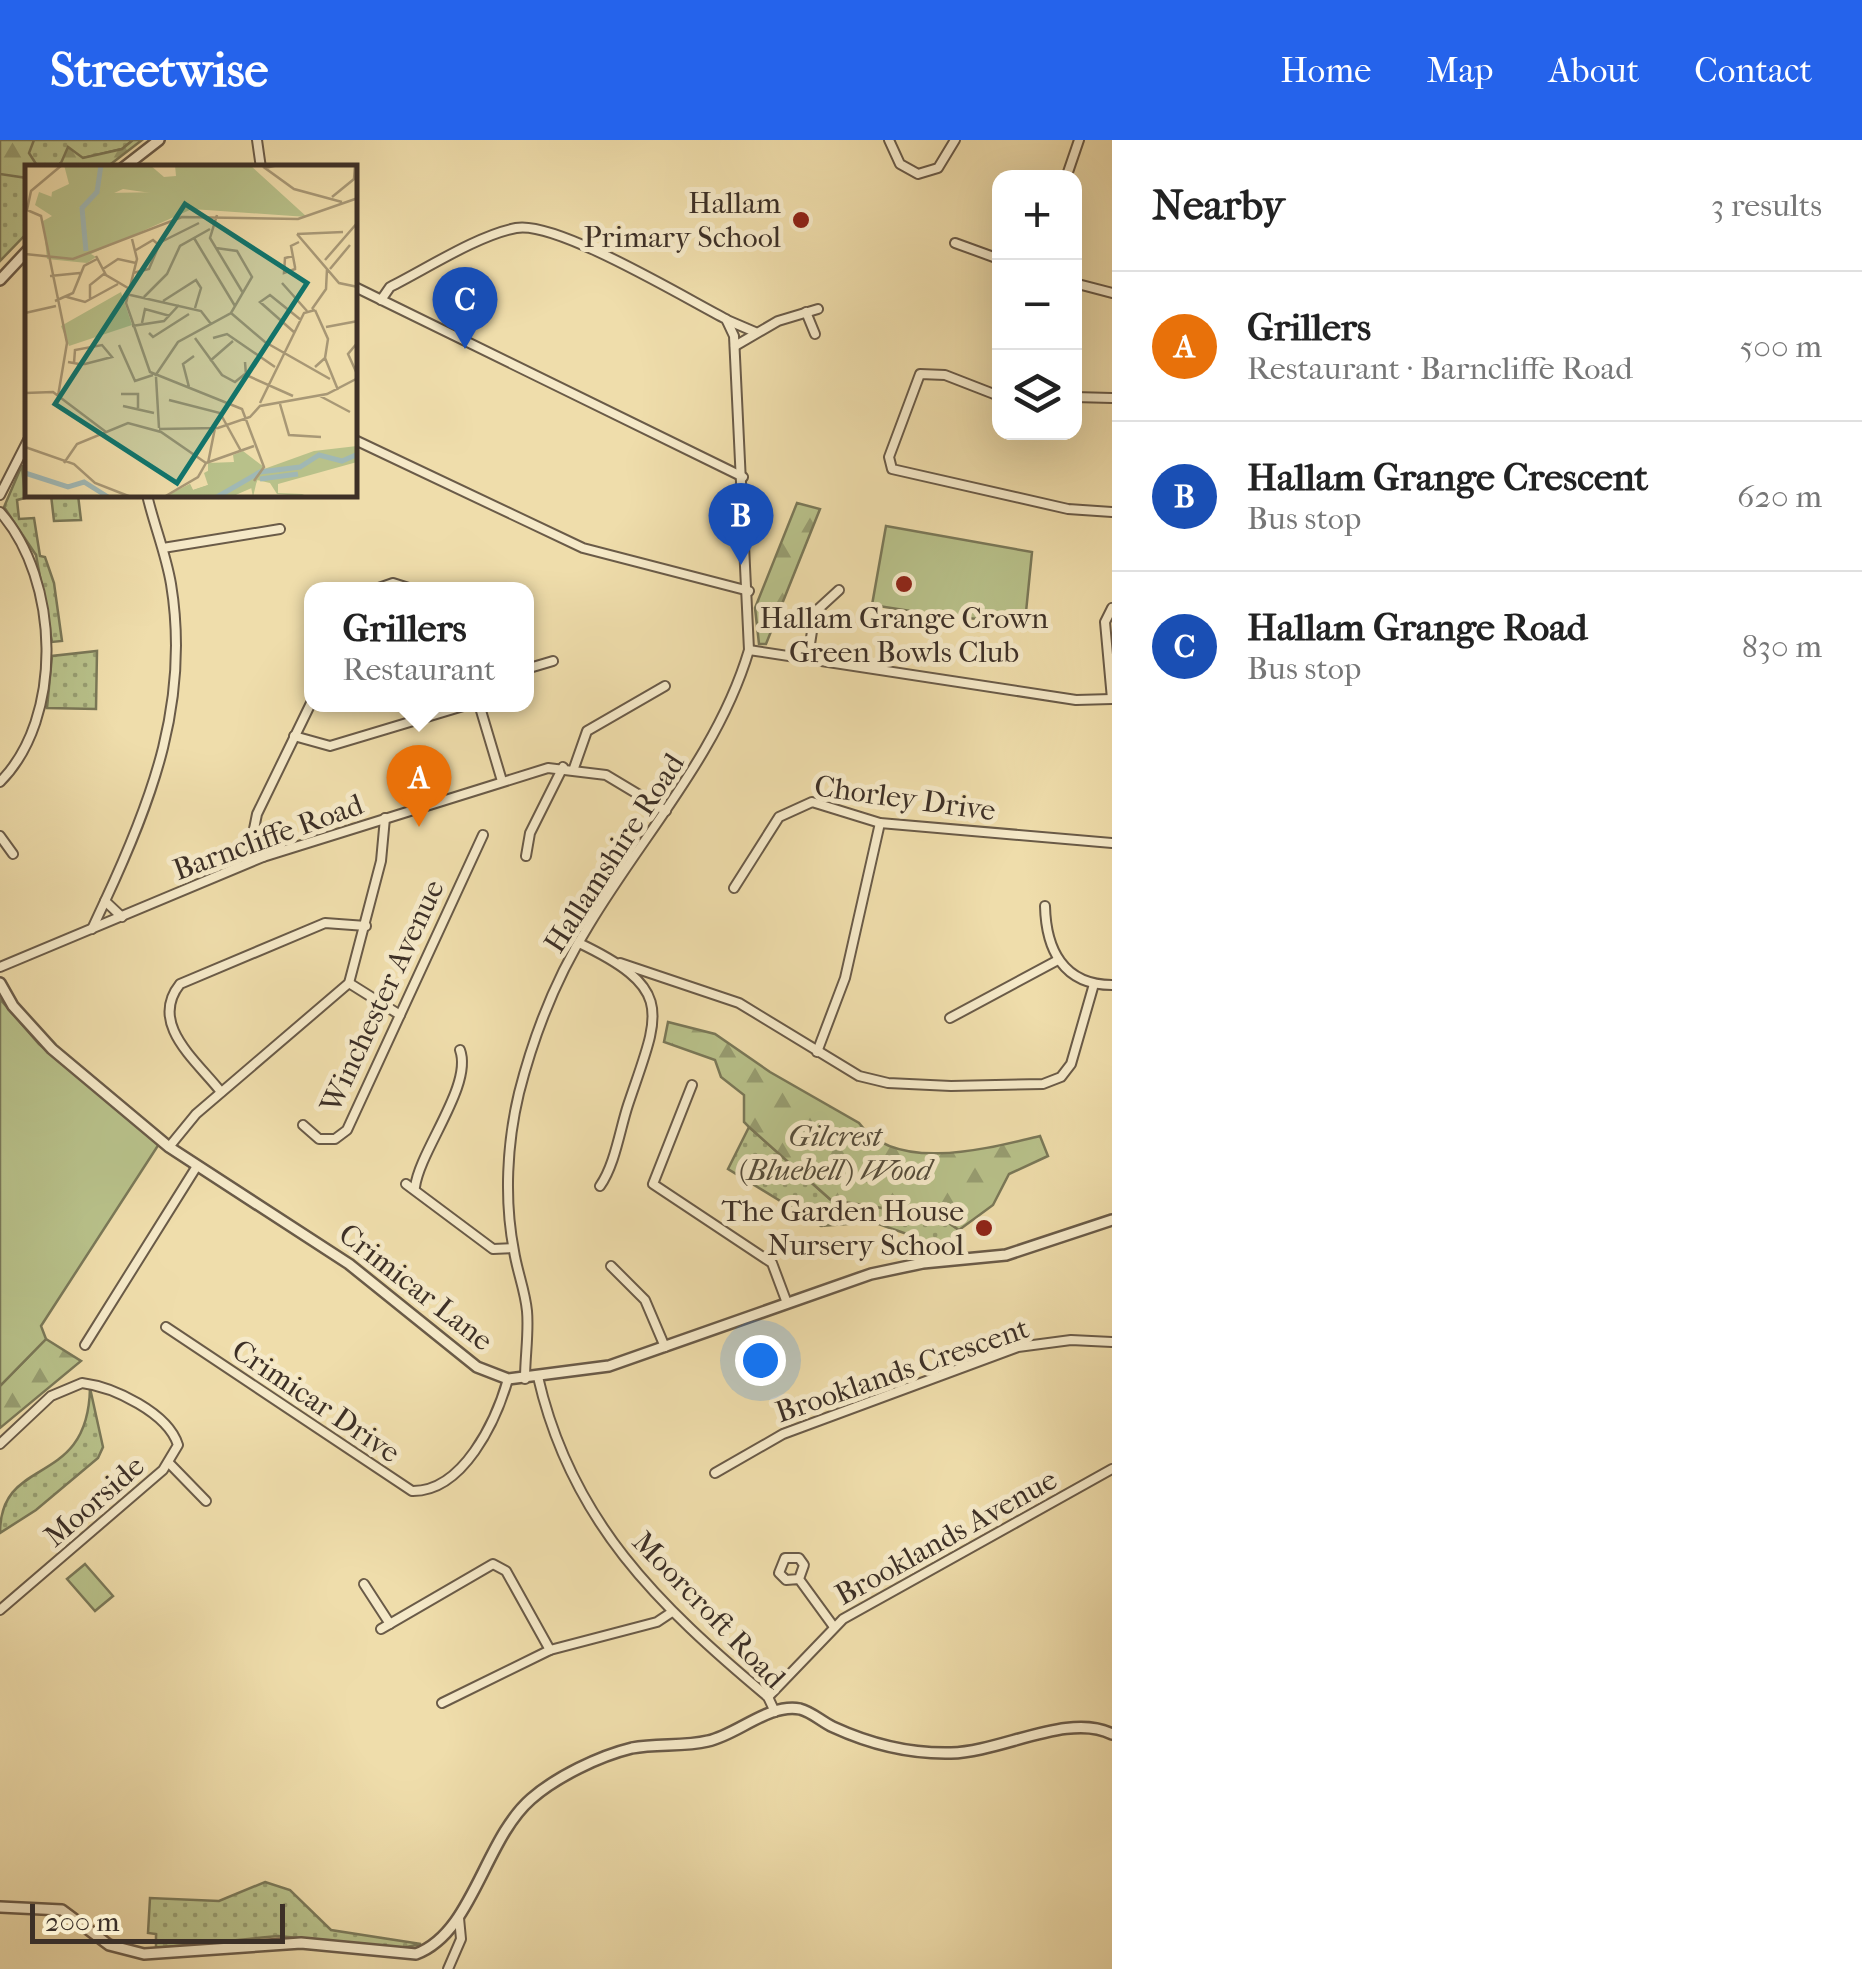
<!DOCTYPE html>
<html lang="en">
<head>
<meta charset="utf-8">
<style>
  body { margin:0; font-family:"IM FELL French Canon",serif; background:#f6f6f6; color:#222 }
  .controls { position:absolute; right:30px; top:30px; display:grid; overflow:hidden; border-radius:20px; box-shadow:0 10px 40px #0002 }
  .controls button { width:90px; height:90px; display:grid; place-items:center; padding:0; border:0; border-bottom:2px solid #e0e0e0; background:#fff; color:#222; font:50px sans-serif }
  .scale { position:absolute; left:30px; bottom:25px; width:255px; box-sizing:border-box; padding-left:10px; border:5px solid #3d3027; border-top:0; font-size:28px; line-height:35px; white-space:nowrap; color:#3d3027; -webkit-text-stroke:8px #f5e9c8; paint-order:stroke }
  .you { position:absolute; left:760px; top:1220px; width:35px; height:35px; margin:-25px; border:8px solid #fff; border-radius:50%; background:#1a73e8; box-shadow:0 0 0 15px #1a73e833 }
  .badge { display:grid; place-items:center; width:65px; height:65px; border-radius:50%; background:#2563eb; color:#fff; font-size:32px; font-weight:700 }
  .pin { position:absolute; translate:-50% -82px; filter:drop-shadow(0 2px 5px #0008) }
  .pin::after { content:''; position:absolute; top:52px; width:35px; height:30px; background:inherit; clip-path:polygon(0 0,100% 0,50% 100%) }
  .popup { position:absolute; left:304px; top:442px; width:230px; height:130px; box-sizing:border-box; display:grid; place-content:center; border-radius:20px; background:#fff; filter:drop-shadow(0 2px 8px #0005); font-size:32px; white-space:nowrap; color:#767676 }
  .popup b { font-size:38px; color:#222 }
  .popup::after { content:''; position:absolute; left:50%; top:100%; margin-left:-20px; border:20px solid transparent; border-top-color:#fff }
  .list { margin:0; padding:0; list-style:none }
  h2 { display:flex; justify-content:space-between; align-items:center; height:130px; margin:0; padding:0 40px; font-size:42px }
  h2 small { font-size:32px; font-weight:400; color:#767676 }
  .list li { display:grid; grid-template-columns:65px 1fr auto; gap:30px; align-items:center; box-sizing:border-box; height:150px; padding:0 40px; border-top:2px solid #e0e0e0 }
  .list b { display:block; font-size:38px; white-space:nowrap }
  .list p { margin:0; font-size:32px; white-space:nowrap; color:#767676 }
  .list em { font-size:32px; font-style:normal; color:#767676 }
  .icon { flex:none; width:55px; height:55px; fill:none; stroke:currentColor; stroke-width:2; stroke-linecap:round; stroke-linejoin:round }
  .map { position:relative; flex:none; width:1112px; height:1829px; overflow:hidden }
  header { display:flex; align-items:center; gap:60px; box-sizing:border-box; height:140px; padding:0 50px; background:#2563eb; color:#fff }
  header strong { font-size:48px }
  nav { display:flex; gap:55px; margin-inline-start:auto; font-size:35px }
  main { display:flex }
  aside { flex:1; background:#fff }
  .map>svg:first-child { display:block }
  .grass { fill:url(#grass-dots); stroke:#7a7858; stroke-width:2.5 }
  .forest { fill:url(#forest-firs); stroke:#7a7858; stroke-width:2.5 }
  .green { fill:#b8c18a; stroke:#7a7858; stroke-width:2.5 }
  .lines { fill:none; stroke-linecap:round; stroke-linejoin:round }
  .minor-casing { stroke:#6a5b48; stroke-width:12 }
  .tertiary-casing { stroke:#6a5b48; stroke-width:14 }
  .minor { stroke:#f5e9c8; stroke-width:8 }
  .tertiary { stroke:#f5e9c8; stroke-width:9 }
  .poi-dot { fill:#8f2418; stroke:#f5e9c8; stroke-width:4 }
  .labels { text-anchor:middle; stroke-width:10; stroke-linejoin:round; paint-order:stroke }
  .poi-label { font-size:30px; fill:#3d3027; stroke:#f5e9c8; text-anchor:end }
  .street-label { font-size:30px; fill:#3d3027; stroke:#f5e9c8 }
  .park-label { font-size:30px; font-style:italic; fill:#564d3b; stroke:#f5e9c8 }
  .inset-river { fill:none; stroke:#a0b8b5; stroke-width:5 }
  .inset-road { fill:none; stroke:#a89876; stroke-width:2.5 }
  .view { fill:#0f766e; fill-opacity:0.15; stroke:#0f766e; stroke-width:5 }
  .inset-edge { fill:none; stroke:#3d3027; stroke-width:5 }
</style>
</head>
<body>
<header>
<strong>Streetwise</strong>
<nav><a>Home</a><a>Map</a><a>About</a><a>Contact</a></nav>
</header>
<main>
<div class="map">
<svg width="1112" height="1829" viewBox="0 0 1112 1829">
  <defs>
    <pattern id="grass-dots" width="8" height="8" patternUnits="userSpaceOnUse" patternTransform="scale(2.5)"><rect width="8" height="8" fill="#b8c18a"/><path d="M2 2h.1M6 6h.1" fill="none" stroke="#979d71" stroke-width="1.8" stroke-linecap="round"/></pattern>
    <pattern id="forest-firs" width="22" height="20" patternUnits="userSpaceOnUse" patternTransform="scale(2.5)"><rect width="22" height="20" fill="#b8c18a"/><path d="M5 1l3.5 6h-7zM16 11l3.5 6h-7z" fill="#979d71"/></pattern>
  </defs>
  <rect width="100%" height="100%" fill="#efddab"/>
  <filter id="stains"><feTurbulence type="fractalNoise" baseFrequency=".002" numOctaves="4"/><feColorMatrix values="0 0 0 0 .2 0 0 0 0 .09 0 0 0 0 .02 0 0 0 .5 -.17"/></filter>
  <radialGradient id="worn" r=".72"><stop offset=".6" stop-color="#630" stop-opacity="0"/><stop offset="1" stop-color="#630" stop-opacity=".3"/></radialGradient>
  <g class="grass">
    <path d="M0,0H133L122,9L61,23L64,27L28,28L27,93L0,121Z"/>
    <path d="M22,325L25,358L17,360L19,379L34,378L40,416L45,417L54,443L62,501L52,502L36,415L4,367Z"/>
    <path d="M51,355H78L81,380L54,381Z"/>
    <path d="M97,511L96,569L47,568L52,516Z"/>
    <path d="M749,987L831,1060L940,1077L959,1090L950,1100L951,1111L928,1112L924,1100L873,1082L821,1086L728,1029Z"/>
    <path d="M90,1248L103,1307L98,1318L36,1370L0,1393C0,1313 88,1350 90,1248Z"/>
    <path d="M265,1742L290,1750L331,1790L421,1804L402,1808L278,1796L156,1808V1794L148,1793L150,1758L219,1761Z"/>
  </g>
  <g class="forest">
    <path d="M0,0H34L29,13L38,27L28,28L27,38L0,34Z"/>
    <path d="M133,0H142L107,27H64L61,23L68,7L83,18L122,9Z"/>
    <path d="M797,363L820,369L766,504H759L755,468Z"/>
    <path d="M668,882L715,894L770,932L859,983C896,1034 989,1008 1040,996L1048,1016L1009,1034L993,1065L959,1090L940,1077L831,1060L749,987L744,982V955L721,937L715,920L664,902Z"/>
    <path d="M46,1199L81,1221L0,1288V1246Z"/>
  </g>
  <g class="green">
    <path d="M886,386L1032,412L1025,482L949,477L872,465Z"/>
    <path d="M0,859L39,904L159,1004L41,1186L46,1199L0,1246Z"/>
    <path d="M85,1424L113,1456L95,1471L67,1439Z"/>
  </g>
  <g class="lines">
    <defs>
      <g id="minor">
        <path d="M257,0L261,28"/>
        <path d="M889,0L900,24L918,34L938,28L955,0"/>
        <path d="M1066,38L1079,0"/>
        <path d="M955,103L999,119"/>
        <path d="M1074,143L1112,153"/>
        <path d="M355,147L743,337"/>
        <path d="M381,160L390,147C426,129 478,95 516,88C556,80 685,158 726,179L734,196L749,510C718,614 644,693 589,785C557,836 534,894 519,953C507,1003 504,1060 514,1111C517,1131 525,1150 527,1171C529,1193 525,1216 525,1239"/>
        <path d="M806,172L815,194"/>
        <path d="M727,180L755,192"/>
        <path d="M735,206L778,181L818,169"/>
        <path d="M999,256L945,235L920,234L889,317L892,329L1068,369L1112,372"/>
        <path d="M1074,257L1112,258"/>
        <path d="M355,300L583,408L749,451"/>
        <path d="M0,355L28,300"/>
        <path d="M0,372C60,440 64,578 0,642"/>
        <path d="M163,408L280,389"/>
        <path d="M373,450L393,443L415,450"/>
        <path d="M749,510L1076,560L1112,559"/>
        <path d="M808,517L815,472L839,450"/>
        <path d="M526,529L553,521"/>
        <path d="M1112,559L1105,482L1112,468"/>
        <path d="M479,564L502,641"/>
        <path d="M294,596L330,606L470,564"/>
        <path d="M574,628L587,591L665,546"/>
        <path d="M0,696L13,714"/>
        <path d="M526,716L530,693L563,627"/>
        <path d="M263,717L254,689L257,674L312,561"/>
        <path d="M734,748L779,677L812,662L880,683L1112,703"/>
        <path d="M1045,766C1046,809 1063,845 1112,845"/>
        <path d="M122,777L105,761C153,658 190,560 171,444C166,414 154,385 147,355"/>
        <path d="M92,789L105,761"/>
        <path d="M579,803C677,850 659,873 628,965C620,989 615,1025 600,1046"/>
        <path d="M620,823L739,863L859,936L888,943L951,946L1043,944L1061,937L1071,924L1094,844"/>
        <path d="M0,827L263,717L548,628L606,635L666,671"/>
        <path d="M349,843L400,875"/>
        <path d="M950,878L1058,820"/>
        <path d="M817,912L845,838L880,683"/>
        <path d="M692,945L653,1044L772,1123L787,1163"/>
        <path d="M221,952C197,921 148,884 180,844L325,783L366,786"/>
        <path d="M303,985L319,999H335L347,990L483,695"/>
        <path d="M169,1007L196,974L349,843L381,721L385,678"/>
        <path d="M406,1044L493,1109L513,1108"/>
        <path d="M415,1047C420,1010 473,945 460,910"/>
        <path d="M611,1126L645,1160L665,1207"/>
        <path d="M166,1187L412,1351C463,1352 496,1281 508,1239"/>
        <path d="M85,1205L197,1026"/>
        <path d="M538,1237C571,1381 658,1465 768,1557L775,1572"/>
        <path d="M0,1304L51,1256L82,1243C114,1247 168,1273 178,1305L163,1330L0,1470"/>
        <path d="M170,1324L206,1361"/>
        <path d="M715,1333L783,1294L1018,1207L1071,1200L1112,1202"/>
        <path d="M799,1439L804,1425L799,1418H785L779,1433L786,1440L799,1439L834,1487"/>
        <path d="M364,1444L390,1484"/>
        <path d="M381,1489L493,1424L506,1431L550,1510"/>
        <path d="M768,1557L843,1479L1112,1329"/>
        <path d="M442,1563L550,1510L657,1482L672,1472"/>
        <path d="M448,1829L461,1799L459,1778"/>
      </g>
      <g id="tertiary">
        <path d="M123,28L159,0"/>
        <path d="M0,140L28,110"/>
        <path d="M0,843L13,866L52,909L169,1007L349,1124L477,1227L508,1239L609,1226L871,1134L923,1123L1006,1115L1112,1080"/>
        <path d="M0,1767L62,1770L109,1805L144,1814L301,1803L416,1814C473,1793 484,1700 531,1659C556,1637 599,1616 632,1608C657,1603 683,1607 708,1601C737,1595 769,1563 800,1569C812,1572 822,1582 833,1587C870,1604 910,1614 951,1613C1001,1612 1069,1572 1112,1594"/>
      </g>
    </defs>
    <use href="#minor" class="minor-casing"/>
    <use href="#tertiary" class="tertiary-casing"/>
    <use href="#minor" class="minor"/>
    <use href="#tertiary" class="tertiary"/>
  </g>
  <g class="poi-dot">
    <circle cx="801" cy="80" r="10"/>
    <circle cx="904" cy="444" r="10"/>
    <circle cx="984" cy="1088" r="10"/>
  </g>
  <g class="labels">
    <g class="poi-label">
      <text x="781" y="73">Hallam<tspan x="781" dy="34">Primary School</tspan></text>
      <text x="904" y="488" text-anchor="middle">Hallam Grange Crown<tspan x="904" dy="34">Green Bowls Club</tspan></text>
      <text x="964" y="1081">The Garden House<tspan x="964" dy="34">Nursery School</tspan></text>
    </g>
    <g class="street-label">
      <text transform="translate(905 658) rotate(8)" y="10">Chorley Drive</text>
      <text transform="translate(268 697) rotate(-20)" y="10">Barncliffe Road</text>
      <text transform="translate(614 713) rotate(-57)" y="10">Hallamshire Road</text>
      <text transform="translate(382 856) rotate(-65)" y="10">Winchester Avenue</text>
      <text transform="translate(416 1147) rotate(38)" y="10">Crimicar Lane</text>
      <text transform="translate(902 1230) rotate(-19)" y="10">Brooklands Crescent</text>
      <text transform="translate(316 1261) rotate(34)" y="10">Crimicar Drive</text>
      <text transform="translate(94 1361) rotate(-41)" y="10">Moorside</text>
      <text transform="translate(946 1397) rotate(-29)" y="10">Brooklands Avenue</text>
      <text transform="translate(709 1470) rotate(46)" y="10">Moorcroft Road</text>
    </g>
    <g class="park-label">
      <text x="835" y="1006">Gilcrest<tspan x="835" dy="34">(Bluebell) Wood</tspan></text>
    </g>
  </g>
  <g transform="translate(25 25)">
    <rect width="332" height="332" fill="#efddab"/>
    <path d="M225,0L282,52L167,44L66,89L71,92L62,98L22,94L18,56L27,51L10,40L14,27L56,43L80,28L142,27Z" fill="#b8c18a"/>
    <path d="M39,0H125L139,12L151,11L150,0H234L140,30L98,24L56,43L26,35L27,27L44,19ZM332,281V297L253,319V328L277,329L284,332L252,329L245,318L232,315L228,332L226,322L206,332L143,330L165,319L168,325L183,320L179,308L192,301L239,304L289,286Z" fill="#b8c18a"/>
    <path d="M96,127L107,160L44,181L36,161ZM218,286L239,302L229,322L206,332H141L165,319L168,325L183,320V298L209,297L208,290Z" fill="#b8c18a"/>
    <path class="inset-river" d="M61,86L57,43L72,27L76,0M0,308L43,322L59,317L83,332M235,314L273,309M192,332L235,307L275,302L294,290L317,296L333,289"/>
    <path class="inset-road" d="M253,0L240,3L269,24L317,37M307,32L329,14L330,0M192,50L185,73L218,128M272,69L314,118L333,122M272,69L318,67M169,73L210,141M107,74L112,94L101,138L125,207L217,244L239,302L229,316M134,78L174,58M0,89L48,94L157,52L273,54L333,33M71,91L81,110L103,123M268,91L260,93L259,108L270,104V102L266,81L274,77M300,95L333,57M78,104L93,94L111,98M305,104L325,80M108,108L124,104L134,80L128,75L111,85M25,111L55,108M257,118L282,146M101,129L176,146L186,159M42,132L60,137L93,119M119,132L142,109L155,81L185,64M65,135V120L80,108M30,136L48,128L59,101L72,94M138,136L171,115L176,123L170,143M287,144L301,124L302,104M0,148L31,141M206,148L240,177L305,214M117,158L120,144L145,151M107,161L139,156L154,140M301,162L333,156M124,168L128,172L164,149M270,168L235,137L245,130L276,155M170,173L197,210L210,217L220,209M188,173L202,169L250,202M333,177L323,189L333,211M94,180L110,216L128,210M300,193L313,225M185,196L208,176M43,197L54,199H60L87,192L77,180L50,185L49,198M220,197L221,210L268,231M290,202L300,193L303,174L290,145M130,211L153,177L206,148L227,112L212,86L191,83M131,212L134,263M164,222L158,199L169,191M0,228L28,227L81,267M96,229H113V243M33,231L42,178L16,51L2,45L6,26L37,0M295,231L325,247M144,235L195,248L216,286M235,238L279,148L290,145M255,239L264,270L296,272M98,241L129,248M134,264L193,263L225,252L235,241L302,229L333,213M0,282L49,299L70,318L106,332M39,298L52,279L103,258L136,267L181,298M181,298L229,281M183,298L190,263M139,332L173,312L181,298"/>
    <path class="view" d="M160,39L282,118L152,318L30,239Z"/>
    <rect width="332" height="332" class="inset-edge"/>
  </g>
  <rect width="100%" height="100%" filter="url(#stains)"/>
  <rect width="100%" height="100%" fill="url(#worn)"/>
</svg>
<div class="controls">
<button>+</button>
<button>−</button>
<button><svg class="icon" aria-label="layers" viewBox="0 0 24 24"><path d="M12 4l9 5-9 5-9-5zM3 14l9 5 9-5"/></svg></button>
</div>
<div class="scale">200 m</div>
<div class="you"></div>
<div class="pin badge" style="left:419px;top:687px;background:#e8710a">A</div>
<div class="popup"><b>Grillers</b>Restaurant</div>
<div class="pin badge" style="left:741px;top:425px;background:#1a4fb4">B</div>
<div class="pin badge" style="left:465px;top:209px;background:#1a4fb4">C</div>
</div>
<aside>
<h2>Nearby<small>3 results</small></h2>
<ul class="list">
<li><span class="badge" style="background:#e8710a">A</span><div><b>Grillers</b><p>Restaurant · Barncliffe Road</p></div><em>500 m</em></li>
<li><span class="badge" style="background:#1a4fb4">B</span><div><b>Hallam Grange Crescent</b><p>Bus stop</p></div><em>620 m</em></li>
<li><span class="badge" style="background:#1a4fb4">C</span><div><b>Hallam Grange Road</b><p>Bus stop</p></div><em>830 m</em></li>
</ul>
</aside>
</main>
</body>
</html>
